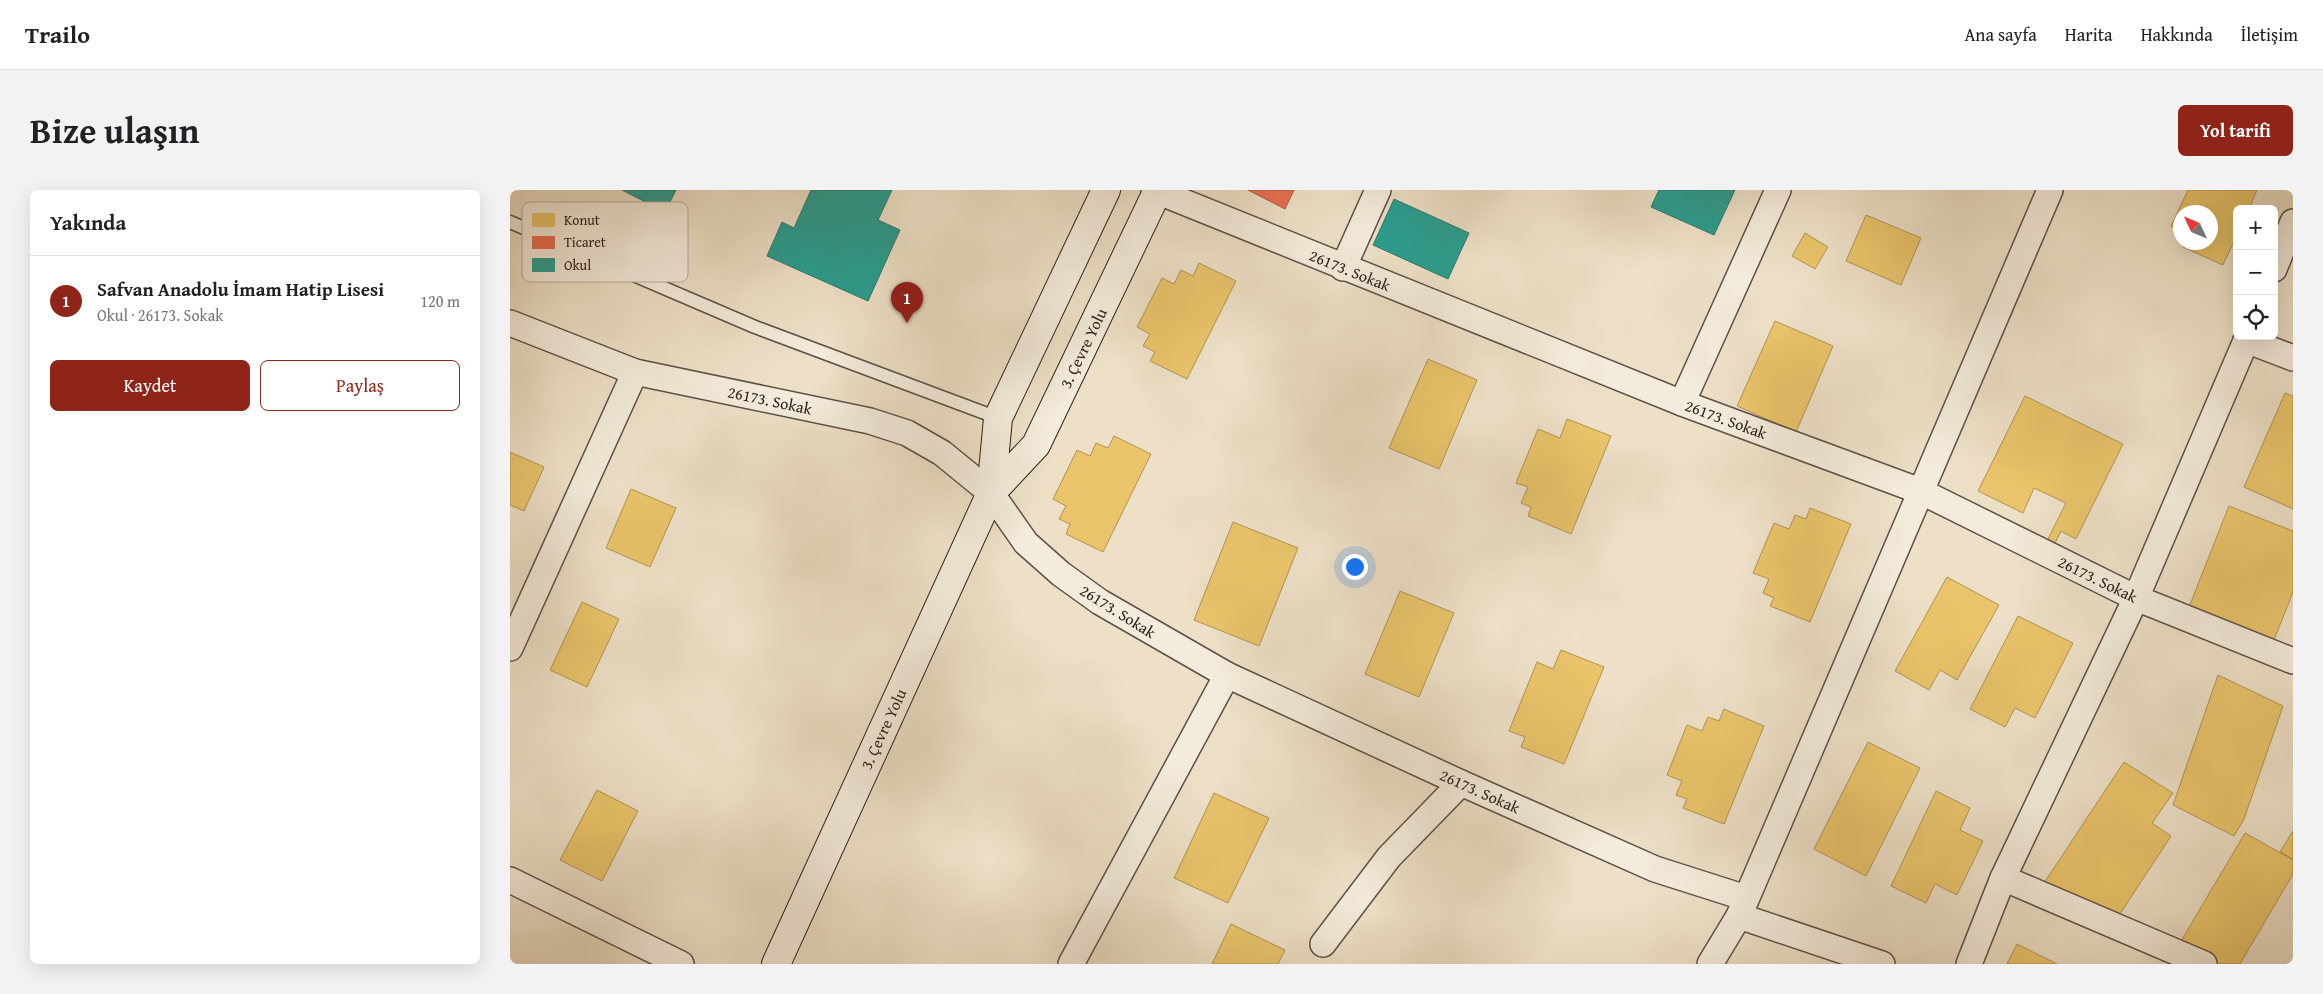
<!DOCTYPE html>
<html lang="tr">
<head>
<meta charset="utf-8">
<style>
  body { margin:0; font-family:"Gentium Book Plus",serif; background:#f2f2f2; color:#202124 }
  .controls { position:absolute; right:15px; top:15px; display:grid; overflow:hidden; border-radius:8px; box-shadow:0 5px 20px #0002 }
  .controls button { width:45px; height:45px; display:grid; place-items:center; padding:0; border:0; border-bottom:1px solid #e0e0e0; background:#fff; color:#202124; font:25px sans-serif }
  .compass { position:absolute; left:1663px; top:15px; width:45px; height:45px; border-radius:50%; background:#fff; box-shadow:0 5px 20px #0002; rotate:314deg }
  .you { position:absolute; left:844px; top:376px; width:18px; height:18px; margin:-12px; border:4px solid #fff; border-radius:50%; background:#1a73e8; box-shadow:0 0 0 8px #1a73e833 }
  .badge { display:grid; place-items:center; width:32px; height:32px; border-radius:50%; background:#8f2418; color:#fff; font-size:16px; font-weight:700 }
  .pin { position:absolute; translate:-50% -41px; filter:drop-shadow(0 1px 2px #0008) }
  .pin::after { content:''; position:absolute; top:26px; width:18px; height:15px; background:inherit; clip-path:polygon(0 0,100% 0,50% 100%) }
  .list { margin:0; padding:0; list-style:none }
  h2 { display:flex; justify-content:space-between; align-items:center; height:65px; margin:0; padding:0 20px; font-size:21px }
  h2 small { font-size:16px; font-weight:400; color:#757577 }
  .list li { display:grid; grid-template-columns:32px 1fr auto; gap:15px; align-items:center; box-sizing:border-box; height:90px; padding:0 20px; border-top:1px solid #e0e0e0 }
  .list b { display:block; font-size:19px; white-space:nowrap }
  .list p { margin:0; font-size:16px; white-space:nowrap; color:#757577 }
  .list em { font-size:16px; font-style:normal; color:#757577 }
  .actions { display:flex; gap:10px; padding:15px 20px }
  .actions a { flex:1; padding:11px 0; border:1px solid #8f2418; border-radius:8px; text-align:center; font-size:18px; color:#8f2418 }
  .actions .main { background:#8f2418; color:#fff }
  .icon { flex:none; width:28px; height:28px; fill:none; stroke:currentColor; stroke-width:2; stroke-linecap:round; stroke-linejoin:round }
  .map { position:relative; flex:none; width:1783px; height:774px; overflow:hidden; border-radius:8px }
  header { display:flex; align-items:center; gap:30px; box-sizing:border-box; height:70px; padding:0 25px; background:#fff; border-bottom:1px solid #e0e0e0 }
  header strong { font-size:24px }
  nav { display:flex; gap:28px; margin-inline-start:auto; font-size:18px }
  .intro { display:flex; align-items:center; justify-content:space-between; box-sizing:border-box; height:120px; padding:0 30px }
  h1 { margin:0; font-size:35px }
  .button { padding:12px 22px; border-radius:8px; background:#8f2418; color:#fff; font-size:18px; font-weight:700 }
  main { display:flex; gap:30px; padding:0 30px }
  aside { flex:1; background:#fff; border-radius:8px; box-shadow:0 5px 20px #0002 }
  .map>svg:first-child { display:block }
  .homes { fill:#e9c46a; stroke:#b19353 }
  .shops { fill:#e76f51; stroke:#af5841 }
  .schools { fill:#2a9d8f; stroke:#2b786c }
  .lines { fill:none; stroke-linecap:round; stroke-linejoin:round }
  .lane-casing { stroke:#5d5147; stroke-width:15 }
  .street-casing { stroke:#5d5147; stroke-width:28 }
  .secondary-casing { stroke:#2d211c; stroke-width:30 }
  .lane { stroke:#f3ebdb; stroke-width:12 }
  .street { stroke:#f3ebdb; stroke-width:25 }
  .secondary { stroke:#f3ebdb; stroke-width:28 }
  .labels { text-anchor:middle; stroke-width:5; stroke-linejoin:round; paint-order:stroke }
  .street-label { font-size:16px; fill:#2d211c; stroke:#f3ebdb }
  .key { fill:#f3ebdb; stroke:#b8aea2; stroke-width:1 }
  .key-label { font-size:14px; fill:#2d211c }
</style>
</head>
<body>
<header>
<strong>Trailo</strong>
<nav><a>Ana sayfa</a><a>Harita</a><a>Hakkında</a><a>İletişim</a></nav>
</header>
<div class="intro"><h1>Bize ulaşın</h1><a class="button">Yol tarifi</a></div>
<main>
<aside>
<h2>Yakında<small></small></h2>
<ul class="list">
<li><span class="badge">1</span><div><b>Safvan Anadolu İmam Hatip Lisesi</b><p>Okul · 26173. Sokak</p></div><em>120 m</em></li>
</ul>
<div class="actions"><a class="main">Kaydet</a><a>Paylaş</a></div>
</aside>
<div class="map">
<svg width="1783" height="774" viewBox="0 0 1783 774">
  <rect width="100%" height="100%" fill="#ede0c7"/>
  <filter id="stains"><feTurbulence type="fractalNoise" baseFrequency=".004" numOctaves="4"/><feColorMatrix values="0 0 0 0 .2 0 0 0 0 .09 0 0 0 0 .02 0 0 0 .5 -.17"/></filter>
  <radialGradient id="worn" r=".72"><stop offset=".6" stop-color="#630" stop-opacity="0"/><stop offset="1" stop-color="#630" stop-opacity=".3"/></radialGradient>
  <g class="homes">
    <path d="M1678,0H1747L1739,19H1727V45L1713,75L1673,57L1675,52H1700V22H1670V41L1661,36Z"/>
    <path d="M1356,25L1411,48L1391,95L1336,71Z"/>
    <path d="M1295,43L1318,57L1305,79L1282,66Z"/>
    <path d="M689,73L726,91L677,189L640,171L645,162L633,156L640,144L627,137L652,88L664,94L671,80L683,86Z"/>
    <path d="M1265,131L1323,156L1286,242L1227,216Z"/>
    <path d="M918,169L967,190L929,279L879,258Z"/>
    <path d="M1775,203L1783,206V319L1734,297Z"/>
    <path d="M1515,206L1613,254L1566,349L1551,341L1542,359L1535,355L1556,313L1524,298L1513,323L1468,301Z"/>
    <path d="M1057,229L1101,246L1061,344L1018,326L1021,317L1011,313L1018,297L1006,293L1028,239L1050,248Z"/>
    <path d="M604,246L641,264L593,362L556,344L560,334L549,329L556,316L543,309L567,260L580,266L586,253L598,258Z"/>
    <path d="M0,262L34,277L14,321L0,315Z"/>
    <path d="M121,299L166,318L140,377L96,358Z"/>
    <path d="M1719,316L1783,341V402L1764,450L1679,417Z"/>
    <path d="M1300,318L1341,334L1300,432L1260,416L1264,408L1253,403L1259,389L1243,383L1264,333L1279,339L1285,325L1296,329Z"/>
    <path d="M723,332L788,358L749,456L684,430Z"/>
    <path d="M1437,387L1489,415L1447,490L1430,480L1419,500L1385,481Z"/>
    <path d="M890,401L944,423L909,507L855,484Z"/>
    <path d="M72,412L109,429L77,497L40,480Z"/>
    <path d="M1508,426L1563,453L1525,528L1505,518L1495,537L1460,519Z"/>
    <path d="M1051,460L1094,477L1054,574L1011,557L1015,547L999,541L1027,472L1043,479Z"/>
    <path d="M1708,485L1773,516L1734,629L1724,646L1663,615Z"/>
    <path d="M1214,519L1254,536L1214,634L1173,618L1177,609L1166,605L1172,591L1157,585L1177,535L1192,541L1198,527L1209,531Z"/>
    <path d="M1358,552L1410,578L1356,686L1304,659Z"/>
    <path d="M1614,572L1663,603L1642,633L1661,646L1606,730L1534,693Z"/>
    <path d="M87,600L128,621L92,691L50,670Z"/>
    <path d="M1426,601L1460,618L1450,640L1473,651L1447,705L1425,694L1416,713L1381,696Z"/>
    <path d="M704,603L759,628L718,713L664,688Z"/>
    <path d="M1783,641V669L1770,662Z"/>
    <path d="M1735,643L1783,670V684L1730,774H1709L1671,751Z"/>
    <path d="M721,734L775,760L768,774H702Z"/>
    <path d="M1507,754L1547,774H1497Z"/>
  </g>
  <path class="shops" d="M738,0H784L775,19Z"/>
  <g class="schools">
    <path d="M112,0H166L155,22Z"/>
    <path d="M301,0H382L368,30L390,40L358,111L257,66L272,32L284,38Z"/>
    <path d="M1149,0H1225L1204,45L1141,17Z"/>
    <path d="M884,9L959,43L938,89L863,55Z"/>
  </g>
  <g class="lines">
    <defs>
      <path id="lane" d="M0,32L245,137L488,228"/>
      <g id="street">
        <path d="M644,0L1172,213L1410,301L1626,408L1783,471"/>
        <path d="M833,78L868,0"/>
        <path d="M1764,79L1783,32"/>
        <path d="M0,133L125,182L360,231L397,243L432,263L481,303L516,353L551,384L590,412L717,485L951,593L1145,679L1236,708"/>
        <path d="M1736,150L1783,168"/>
        <path d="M1172,213L1268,0"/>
        <path d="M0,458L125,182"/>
        <path d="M1493,688L1694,774"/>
        <path d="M0,690L171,774"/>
        <path d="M1229,726L1372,774"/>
        <path d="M813,754L879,667L951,593"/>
        <path d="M561,774L717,485"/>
        <path d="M1200,774L1229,726L1540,0"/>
        <path d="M1459,774L1493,688L1626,408L1738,146"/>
      </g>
      <g id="secondary">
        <path d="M596,0L488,228L481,303L526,255L648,0"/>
        <path d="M266,774L481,303"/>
      </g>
    </defs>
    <use href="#lane" class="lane-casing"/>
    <use href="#street" class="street-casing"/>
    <use href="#secondary" class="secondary-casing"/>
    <use href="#lane" class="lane"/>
    <use href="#street" class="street"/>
    <use href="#secondary" class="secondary"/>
  </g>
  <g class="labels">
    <g class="street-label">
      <text transform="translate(840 80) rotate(22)" y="6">26173. Sokak</text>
      <text transform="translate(573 158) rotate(-64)" y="6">3. Çevre Yolu</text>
      <text transform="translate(260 210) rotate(12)" y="6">26173. Sokak</text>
      <text transform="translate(1216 229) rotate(20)" y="6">26173. Sokak</text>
      <text transform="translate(1588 389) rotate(26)" y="6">26173. Sokak</text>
      <text transform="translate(608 421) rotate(32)" y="6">26173. Sokak</text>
      <text transform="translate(373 539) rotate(-65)" y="6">3. Çevre Yolu</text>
      <text transform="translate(970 601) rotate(24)" y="6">26173. Sokak</text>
    </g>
  </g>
  <rect x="12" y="12" width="166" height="80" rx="8" class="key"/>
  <rect x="22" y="23" width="23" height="14" fill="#e9c46a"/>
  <rect x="22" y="46" width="23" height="13" fill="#e76f51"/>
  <rect x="22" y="68" width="23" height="14" fill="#2a9d8f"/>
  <g class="key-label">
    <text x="54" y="35">Konut</text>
    <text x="54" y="57">Ticaret</text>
    <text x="54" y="80">Okul</text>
  </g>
  <rect width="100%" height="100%" filter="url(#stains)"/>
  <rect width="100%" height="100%" fill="url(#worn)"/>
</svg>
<div class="controls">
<button>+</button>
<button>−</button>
<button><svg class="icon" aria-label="locate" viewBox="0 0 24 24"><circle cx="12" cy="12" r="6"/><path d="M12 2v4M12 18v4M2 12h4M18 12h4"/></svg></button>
</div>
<svg class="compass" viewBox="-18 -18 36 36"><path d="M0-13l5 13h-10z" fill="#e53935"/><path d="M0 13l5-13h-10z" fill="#757577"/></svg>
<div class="you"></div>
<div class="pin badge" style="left:397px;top:133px">1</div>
</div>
</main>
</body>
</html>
